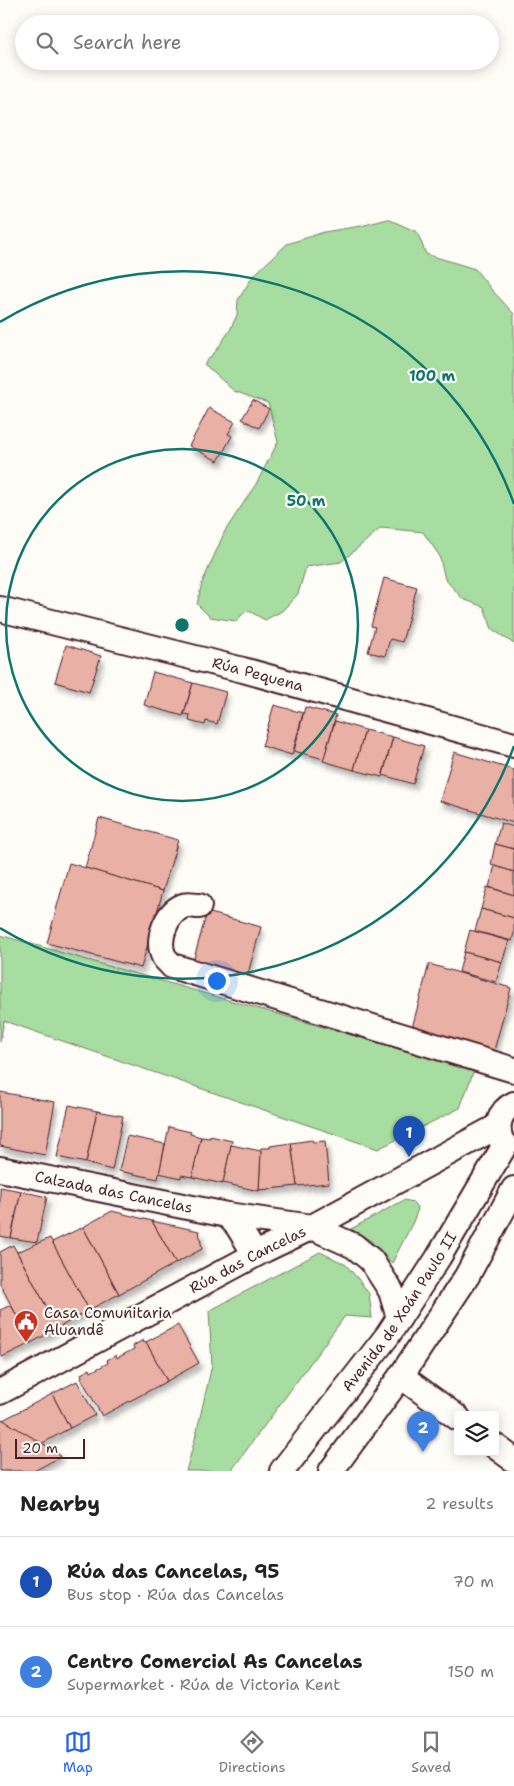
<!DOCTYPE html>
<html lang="en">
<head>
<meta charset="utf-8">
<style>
  body { margin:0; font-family:"Shantell Sans",sans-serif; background:#f6f6f6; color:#222 }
  .controls { position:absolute; right:15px; bottom:15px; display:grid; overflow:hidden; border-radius:5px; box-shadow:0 2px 12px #0003 }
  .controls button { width:45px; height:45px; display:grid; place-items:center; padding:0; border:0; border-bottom:1px solid #e0e0e0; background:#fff; color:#222; font:25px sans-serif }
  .scale { position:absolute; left:15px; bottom:12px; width:70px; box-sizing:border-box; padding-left:5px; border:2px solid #4a1f2b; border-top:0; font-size:14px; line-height:18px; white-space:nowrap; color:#4a1f2b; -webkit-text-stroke:4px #fdfcf7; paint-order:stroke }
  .you { position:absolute; left:216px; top:980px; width:18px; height:18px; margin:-12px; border:4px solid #fff; border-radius:50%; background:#1a73e8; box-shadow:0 0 0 8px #1a73e833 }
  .badge { display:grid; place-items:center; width:32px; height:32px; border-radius:50%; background:#2563eb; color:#fff; font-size:16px; font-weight:700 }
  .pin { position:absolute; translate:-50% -41px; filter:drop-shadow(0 1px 2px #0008) }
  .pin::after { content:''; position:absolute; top:26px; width:18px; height:15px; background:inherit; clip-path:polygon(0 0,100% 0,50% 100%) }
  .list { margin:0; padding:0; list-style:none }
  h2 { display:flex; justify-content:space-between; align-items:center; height:65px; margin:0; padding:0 20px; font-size:21px }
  h2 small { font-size:16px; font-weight:400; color:#767676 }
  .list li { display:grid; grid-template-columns:32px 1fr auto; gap:15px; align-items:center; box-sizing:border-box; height:90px; padding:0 20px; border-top:1px solid #e0e0e0 }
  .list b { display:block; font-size:19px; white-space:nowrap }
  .list p { margin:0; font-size:16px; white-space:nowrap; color:#767676 }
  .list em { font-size:16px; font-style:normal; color:#767676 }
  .icon { flex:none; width:28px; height:28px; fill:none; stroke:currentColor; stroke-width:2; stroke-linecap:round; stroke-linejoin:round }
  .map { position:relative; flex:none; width:514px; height:1471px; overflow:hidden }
  .search { position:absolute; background:#fff; box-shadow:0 2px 12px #0003; left:15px; right:15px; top:15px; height:55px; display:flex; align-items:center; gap:12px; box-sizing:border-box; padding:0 18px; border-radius:28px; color:#767676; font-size:19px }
  .sheet { height:245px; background:#fff }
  nav { display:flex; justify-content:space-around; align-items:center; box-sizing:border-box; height:70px; border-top:1px solid #e0e0e0; background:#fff; font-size:14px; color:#767676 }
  nav a { display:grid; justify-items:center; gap:2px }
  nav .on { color:#2563eb }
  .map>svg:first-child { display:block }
  .green { fill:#a7dda0; stroke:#787e66 }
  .building { fill:#e9b0a5; stroke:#4a1f2b; filter:url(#shadow) }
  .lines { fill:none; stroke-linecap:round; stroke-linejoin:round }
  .minor-casing { stroke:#4a1f2b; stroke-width:28 }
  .minor { stroke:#fdfcf7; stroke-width:24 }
  .ring { fill:none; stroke:#0f766e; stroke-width:2.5 }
  .labels { text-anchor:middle; stroke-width:4.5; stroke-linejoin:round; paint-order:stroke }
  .street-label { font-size:15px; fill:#4a1f2b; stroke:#fdfcf7 }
  .poi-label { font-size:15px; fill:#4a1f2b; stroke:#fdfcf7; text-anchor:start }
  .centre { fill:#0f766e; stroke:#fdfcf7; stroke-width:2.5 }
  .ring-label { font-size:15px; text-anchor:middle; font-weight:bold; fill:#0f766e; stroke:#fdfcf7; stroke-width:4.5; stroke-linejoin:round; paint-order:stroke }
</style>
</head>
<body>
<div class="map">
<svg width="514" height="1471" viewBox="0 0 514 1471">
  <defs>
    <filter id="shadow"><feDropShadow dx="3" dy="5.5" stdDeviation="2.5" flood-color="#0004"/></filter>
  </defs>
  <rect width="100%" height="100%" fill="#fdfcf7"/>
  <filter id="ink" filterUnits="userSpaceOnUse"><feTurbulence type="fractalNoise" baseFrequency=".02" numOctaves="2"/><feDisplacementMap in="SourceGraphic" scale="10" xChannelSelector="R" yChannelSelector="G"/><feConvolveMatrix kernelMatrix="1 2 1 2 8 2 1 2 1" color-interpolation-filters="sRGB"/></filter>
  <g filter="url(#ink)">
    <g class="green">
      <path d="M388,219L417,232L426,254L475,269L491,289L514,314V644L492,629L484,607L463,599L445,579L439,555L423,532L381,528L341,562L306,567L298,594L282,611L265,620L247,610L236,621L210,617L197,604L202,583L225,531L256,484L278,442L268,403L234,391L204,364L216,351L230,330L237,315L238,300L253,276L287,244L324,232L361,226Z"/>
      <path d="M0,935L474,1070L460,1108L378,1149L4,1021L0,1042Z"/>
      <path d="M404,1200L413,1202L418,1209L413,1222L392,1263L370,1240L351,1229Z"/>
      <path d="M320,1252L345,1264L360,1281L369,1294L372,1318L345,1316L231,1471H186L195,1439L212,1365L209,1311Z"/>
    </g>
    <g class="building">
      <path d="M253,400L269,409L259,428L242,419Z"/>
      <path d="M209,408L235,422L228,434L232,436L218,461L189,446Z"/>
      <path d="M384,578L417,587L402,642L390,639L385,656L368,652L375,627L371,626Z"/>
      <path d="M66,645L101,656L89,692L55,682Z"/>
      <path d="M153,672L193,683L183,716L144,705Z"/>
      <path d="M193,683L226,692L217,724L206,721L205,725L189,721L190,715L184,714Z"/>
      <path d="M274,705L303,713L292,755L262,746Z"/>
      <path d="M305,707L336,715L324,759L294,751Z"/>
      <path d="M335,721L365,730L354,770L323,761Z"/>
      <path d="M365,730L393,737L382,777L354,770Z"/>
      <path d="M393,737L424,746L413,784L383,775Z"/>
      <path d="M454,752L514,770V823L440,801Z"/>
      <path d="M99,818L178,840L163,891L85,868Z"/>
      <path d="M501,823L514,827V849L495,844Z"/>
      <path d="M495,844L514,849V872L491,865Z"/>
      <path d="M69,863L163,891L141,968L47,943Z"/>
      <path d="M495,866L514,872V895L489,887Z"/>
      <path d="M487,887L514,895V918L481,909Z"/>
      <path d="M481,909L514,918V933L512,941L475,931Z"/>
      <path d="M207,912L261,927L245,984L191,969Z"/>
      <path d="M470,930L509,941L502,962L464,952Z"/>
      <path d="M464,952L502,962L496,982L459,972Z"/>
      <path d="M429,964L511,988L492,1058L416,1036L413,1024Z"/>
      <path d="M0,1092L55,1102L45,1155L0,1146Z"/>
      <path d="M69,1105L97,1111L86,1163L57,1157Z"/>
      <path d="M97,1111L123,1116L112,1170L86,1163Z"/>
      <path d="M169,1127L191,1132L190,1134L201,1137L192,1177L181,1175V1178L159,1173Z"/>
      <path d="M127,1136L165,1144L158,1179L119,1171Z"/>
      <path d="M210,1136L232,1141L223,1184L192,1177L201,1137L210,1138Z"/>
      <path d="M312,1140L313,1142L325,1141L329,1183L297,1186L291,1143Z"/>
      <path d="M291,1143L297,1186L259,1190L261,1148H270V1146Z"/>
      <path d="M231,1145L261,1151L259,1191L223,1183Z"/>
      <path d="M0,1187L21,1191L11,1238L0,1236Z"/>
      <path d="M21,1191L47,1197L37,1242L11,1238Z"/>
      <path d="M112,1211L152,1221L176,1263L119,1294L83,1227Z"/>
      <path d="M152,1221L199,1231L202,1249L176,1263Z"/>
      <path d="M83,1227L119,1294L89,1310L52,1242Z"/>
      <path d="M50,1238L89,1310L58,1328L17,1252Z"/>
      <path d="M13,1245L58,1328L31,1343L0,1284V1252Z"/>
      <path d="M11,1305L31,1343L2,1357L0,1353V1310Z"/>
      <path d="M178,1325L199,1363L167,1381L146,1342Z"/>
      <path d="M143,1340L144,1343L146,1342L167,1381L102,1416L81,1378L82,1377L81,1374L90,1369L91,1372L108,1363L107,1360L116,1355L117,1358L134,1349L133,1346Z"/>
      <path d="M77,1381L95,1415L70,1428L52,1394Z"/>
      <path d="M52,1394L70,1428L41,1444L3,1420Z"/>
      <path d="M0,1418L58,1453L60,1457L34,1471H0Z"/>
    </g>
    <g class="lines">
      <defs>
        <g id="minor">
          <path id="s1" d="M0,609L243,670L514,745"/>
          <path d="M199,906C194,906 187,904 183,906C166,913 156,940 164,957C166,960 170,963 172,966L514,1070"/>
          <path d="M501,1140C496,1126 499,1111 514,1104"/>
          <path id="s2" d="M0,1169L227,1215L312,1227L354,1246L371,1260L391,1291L399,1318"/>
          <path d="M227,1215L237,1225L255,1254"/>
          <path d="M401,1376L458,1418"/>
          <path id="s3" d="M0,1392L266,1249L312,1227L498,1126"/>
          <path d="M495,1446L514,1460"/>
          <path id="s4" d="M282,1471L388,1335L438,1258L505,1145"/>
          <path d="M331,1471L401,1376L467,1276L514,1189"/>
        </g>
      </defs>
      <use href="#minor" class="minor-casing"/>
      <use href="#minor" class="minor"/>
    </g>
  </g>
  <g class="ring">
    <circle cx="182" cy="625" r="176"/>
    <path d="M514 746A353 353 0 0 1 0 928M0 322A353 353 0 0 1 514 504"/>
  </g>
  <defs>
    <symbol id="civic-pin" viewBox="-11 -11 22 30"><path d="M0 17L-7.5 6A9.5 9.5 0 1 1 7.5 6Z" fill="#c8321e" stroke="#fdfcf7"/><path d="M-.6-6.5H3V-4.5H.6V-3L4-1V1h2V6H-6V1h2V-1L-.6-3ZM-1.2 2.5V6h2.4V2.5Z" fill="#fff"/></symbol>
  </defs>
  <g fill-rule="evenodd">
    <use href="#civic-pin" x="12" y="1308" width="28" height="38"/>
  </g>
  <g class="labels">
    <g class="street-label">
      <text dy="5" stroke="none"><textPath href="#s1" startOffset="266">Rúa Pequena</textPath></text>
      <text dy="5" stroke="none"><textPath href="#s2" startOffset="116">Calzada das Cancelas</textPath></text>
      <text dy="5" stroke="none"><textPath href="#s3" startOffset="281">Rúa das Cancelas</textPath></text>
      <text dy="5" stroke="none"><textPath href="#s4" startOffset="198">Avenida de Xoán Paulo II</textPath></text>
    </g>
    <g class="poi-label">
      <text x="44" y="1318">Casa Comunitaria<tspan x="44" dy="17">Aluandê</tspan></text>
    </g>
  </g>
  <circle cx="182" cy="625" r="8" class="centre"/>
  <g class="ring-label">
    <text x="432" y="381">100 m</text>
    <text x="306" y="506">50 m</text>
  </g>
</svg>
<div class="controls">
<button><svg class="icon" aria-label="layers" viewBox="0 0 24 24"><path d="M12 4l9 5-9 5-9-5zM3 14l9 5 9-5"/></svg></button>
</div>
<div class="scale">20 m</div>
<div class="you"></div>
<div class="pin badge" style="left:409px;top:1157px;background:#1a4fb4">1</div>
<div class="pin badge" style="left:423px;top:1452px;background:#3f7fe0">2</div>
<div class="search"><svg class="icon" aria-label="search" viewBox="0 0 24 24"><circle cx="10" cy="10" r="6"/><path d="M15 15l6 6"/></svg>Search here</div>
</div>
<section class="sheet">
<h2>Nearby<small>2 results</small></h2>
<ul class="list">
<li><span class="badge" style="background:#1a4fb4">1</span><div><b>Rúa das Cancelas, 95</b><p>Bus stop · Rúa das Cancelas</p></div><em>70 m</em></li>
<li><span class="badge" style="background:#3f7fe0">2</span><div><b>Centro Comercial As Cancelas</b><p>Supermarket · Rúa de Victoria Kent</p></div><em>150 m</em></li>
</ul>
</section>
<nav>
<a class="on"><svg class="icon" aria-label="map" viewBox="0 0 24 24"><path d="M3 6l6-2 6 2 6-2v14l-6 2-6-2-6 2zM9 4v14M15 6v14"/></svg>Map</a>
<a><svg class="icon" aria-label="directions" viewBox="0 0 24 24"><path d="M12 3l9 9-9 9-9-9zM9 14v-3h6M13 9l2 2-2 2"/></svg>Directions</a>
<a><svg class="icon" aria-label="saved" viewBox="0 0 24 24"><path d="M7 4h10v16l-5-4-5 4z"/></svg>Saved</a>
</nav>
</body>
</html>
